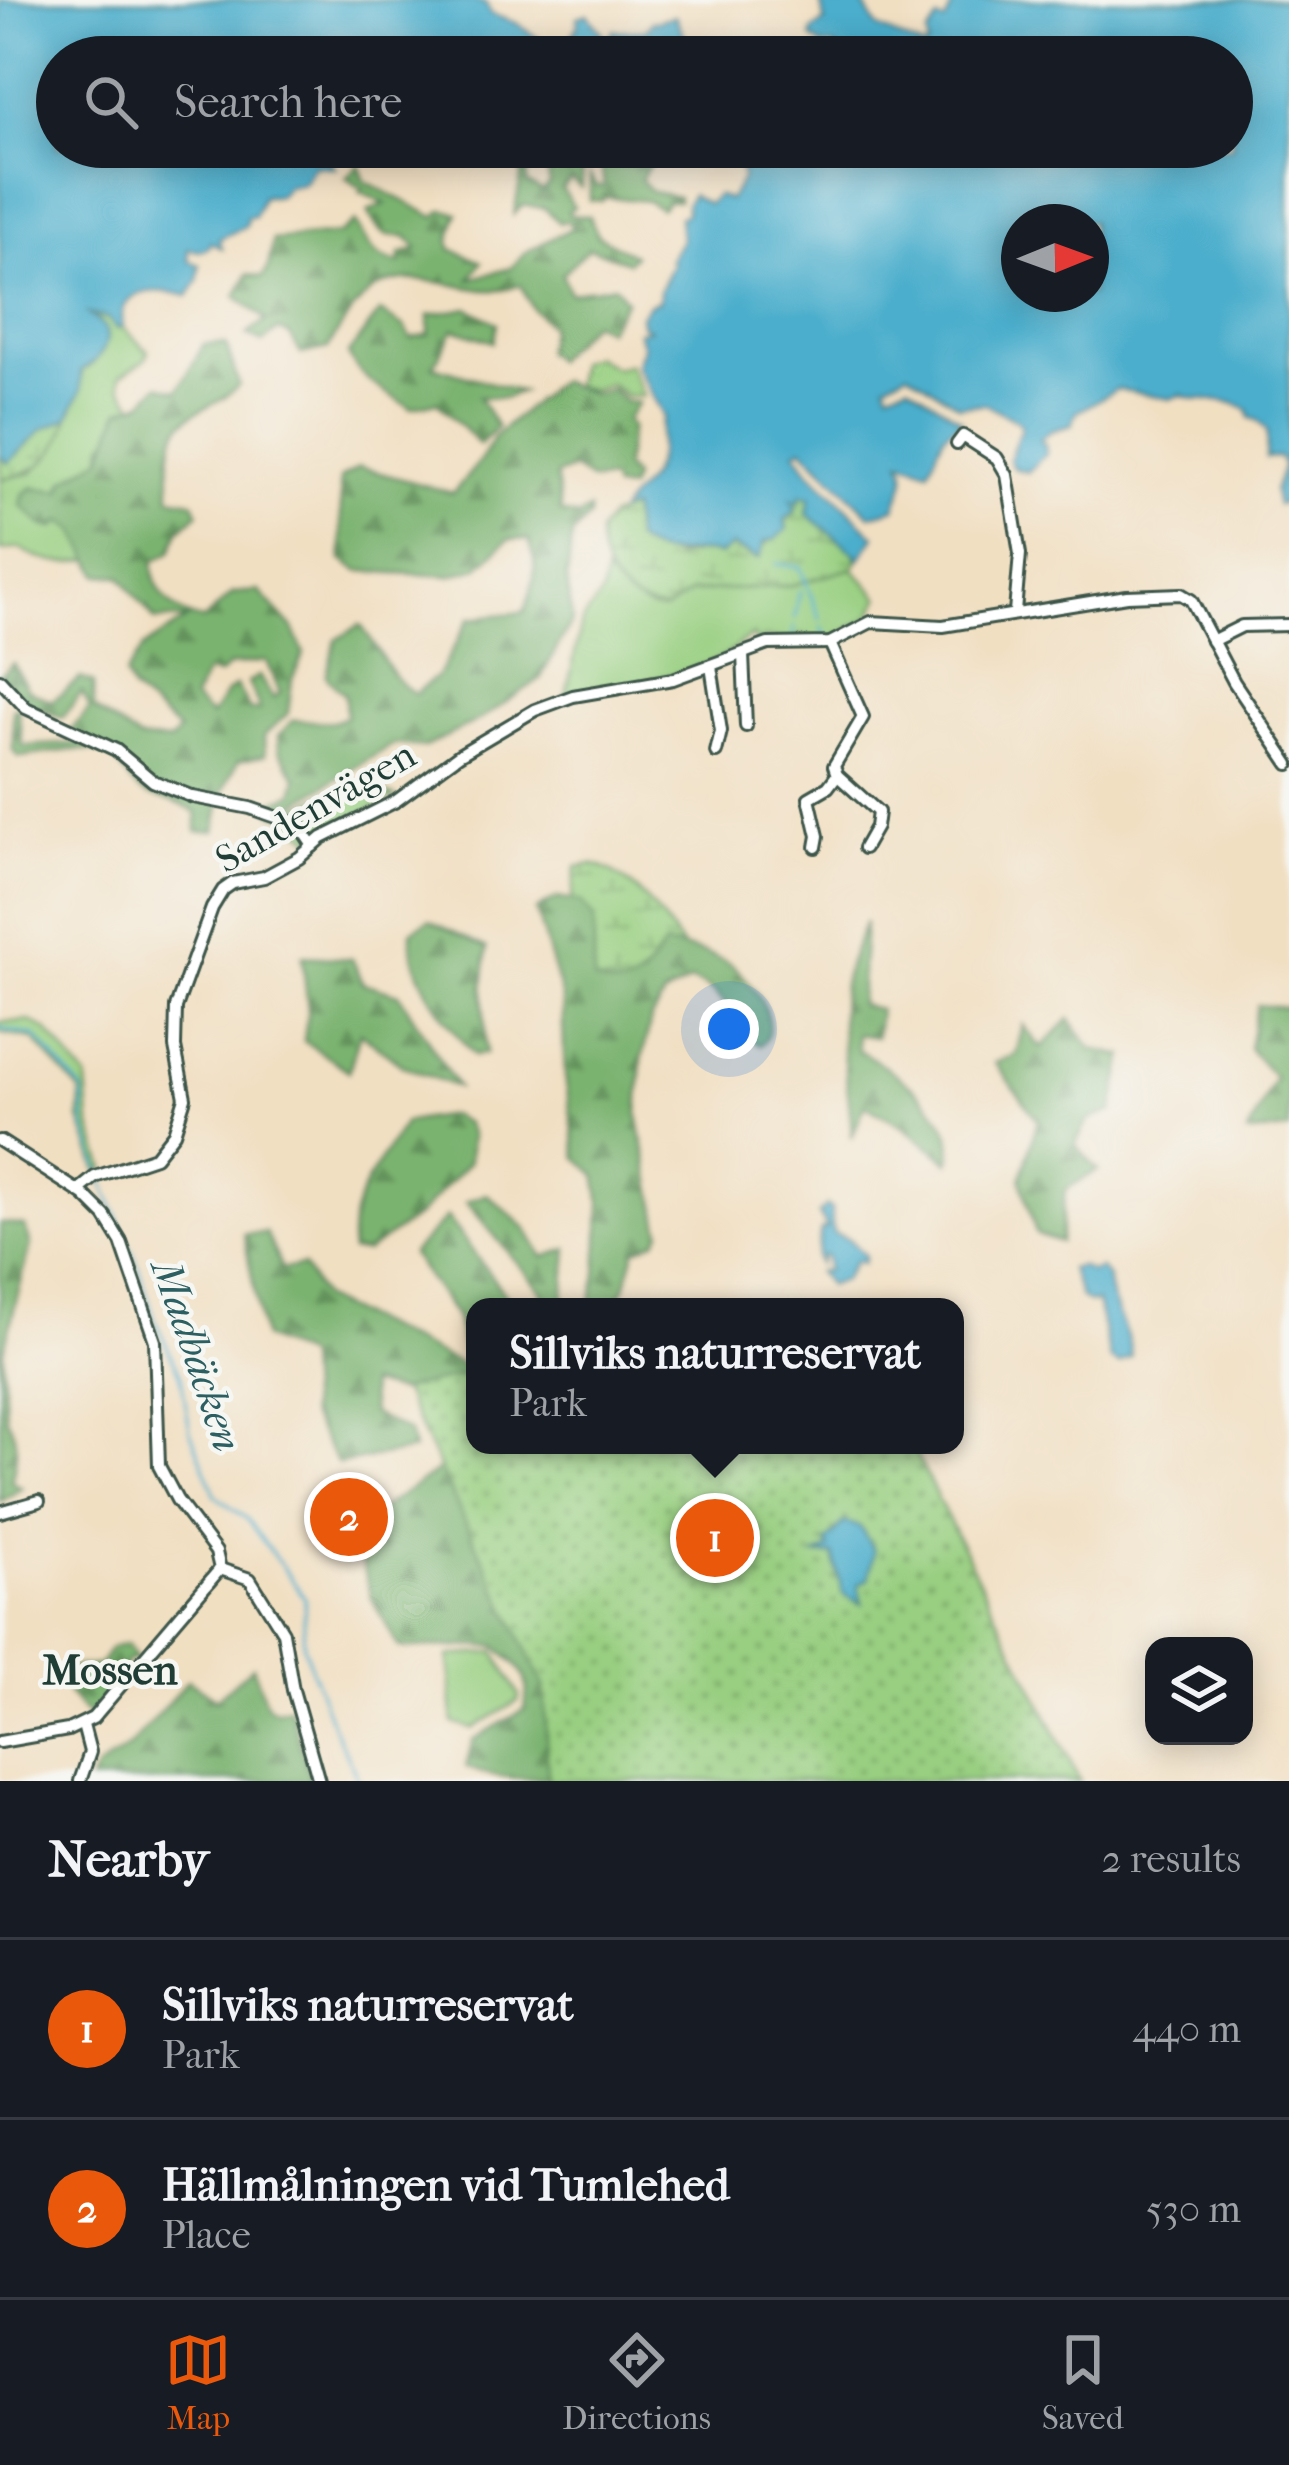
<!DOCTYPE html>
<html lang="en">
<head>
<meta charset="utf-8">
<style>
  body { margin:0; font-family:"IM FELL French Canon",serif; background:#20242c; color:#f1f3f6 }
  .controls { position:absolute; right:36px; bottom:36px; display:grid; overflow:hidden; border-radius:24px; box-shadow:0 6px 30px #0003 }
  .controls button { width:108px; height:108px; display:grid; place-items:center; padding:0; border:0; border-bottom:3px solid #363941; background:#171b24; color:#f1f3f6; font:60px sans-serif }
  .compass { position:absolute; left:1001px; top:204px; width:108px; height:108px; border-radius:50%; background:#171b24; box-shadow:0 6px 30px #0003; rotate:89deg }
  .you { position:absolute; left:729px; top:1029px; width:42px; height:42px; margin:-30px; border:9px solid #fff; border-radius:50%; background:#1a73e8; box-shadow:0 0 0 18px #1a73e833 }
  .badge { display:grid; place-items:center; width:78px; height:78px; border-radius:50%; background:#ea580c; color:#fff; font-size:39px; font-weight:700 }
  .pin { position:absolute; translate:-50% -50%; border:6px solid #fff; box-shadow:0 3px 12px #0006 }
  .popup { position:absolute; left:466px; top:1298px; width:498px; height:156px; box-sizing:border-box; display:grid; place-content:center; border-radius:24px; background:#171b24; filter:drop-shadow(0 3px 9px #0005); font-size:39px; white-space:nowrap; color:#9ea1a6 }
  .popup b { font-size:45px; color:#f1f3f6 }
  .popup::after { content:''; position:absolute; left:50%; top:100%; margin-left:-24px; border:24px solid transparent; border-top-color:#171b24 }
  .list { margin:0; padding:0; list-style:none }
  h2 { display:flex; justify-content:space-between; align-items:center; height:156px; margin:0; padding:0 48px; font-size:51px }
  h2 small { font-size:39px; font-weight:400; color:#9ea1a6 }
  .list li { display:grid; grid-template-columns:78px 1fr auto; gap:36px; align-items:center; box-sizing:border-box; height:180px; padding:0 48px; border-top:3px solid #363941 }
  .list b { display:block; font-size:45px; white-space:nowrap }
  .list p { margin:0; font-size:39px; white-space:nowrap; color:#9ea1a6 }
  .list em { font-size:39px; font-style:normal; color:#9ea1a6 }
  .icon { flex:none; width:66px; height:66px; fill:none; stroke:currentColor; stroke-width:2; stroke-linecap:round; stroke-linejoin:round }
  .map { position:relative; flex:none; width:1289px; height:1781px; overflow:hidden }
  .search { position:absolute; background:#171b24; box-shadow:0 6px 30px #0003; left:36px; right:36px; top:36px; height:132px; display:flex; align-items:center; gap:30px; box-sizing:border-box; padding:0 42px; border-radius:66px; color:#9ea1a6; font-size:45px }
  .sheet { height:516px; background:#171b24 }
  nav { display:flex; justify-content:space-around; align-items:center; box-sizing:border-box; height:168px; border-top:3px solid #363941; background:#171b24; font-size:33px; color:#9ea1a6 }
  nav a { display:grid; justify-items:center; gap:6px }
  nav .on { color:#ea580c }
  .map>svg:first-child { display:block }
  .green { fill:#99cf81; stroke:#5c865a; stroke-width:3 }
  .forest { fill:url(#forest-firs); stroke:#4c7852; stroke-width:3; fill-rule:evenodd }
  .wetland { fill:url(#wetland-marsh); stroke:#5c865a; stroke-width:3 }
  .park { fill:url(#park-dots); stroke:#5c865a; stroke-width:3 }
  .water { fill:#4caecc; stroke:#367680; stroke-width:3; fill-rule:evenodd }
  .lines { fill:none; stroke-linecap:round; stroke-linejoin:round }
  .stream { stroke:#4caecc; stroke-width:3 }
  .minor-casing { stroke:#3e5549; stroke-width:16 }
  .minor { stroke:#fff; stroke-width:10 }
  .labels { text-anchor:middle; stroke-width:9; stroke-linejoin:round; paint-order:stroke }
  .street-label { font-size:39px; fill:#1f3d34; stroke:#f6f6f2 }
  .water-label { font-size:42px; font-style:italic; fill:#2c5f62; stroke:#f6f6f2 }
  .neighbourhood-label { font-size:42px; font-weight:bold; fill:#1f3d34; stroke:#f6f6f2 }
</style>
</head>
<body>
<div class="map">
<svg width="1289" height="1781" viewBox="0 0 1289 1781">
  <defs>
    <pattern id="forest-firs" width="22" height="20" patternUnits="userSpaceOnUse" patternTransform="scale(3)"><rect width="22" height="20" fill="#7ab26f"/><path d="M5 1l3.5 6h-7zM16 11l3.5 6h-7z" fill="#63925c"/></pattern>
    <pattern id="wetland-marsh" width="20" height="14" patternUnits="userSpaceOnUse" patternTransform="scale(3)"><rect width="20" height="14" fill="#99cf81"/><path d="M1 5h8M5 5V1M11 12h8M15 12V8" fill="none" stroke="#7ca96a"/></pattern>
    <pattern id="park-dots" width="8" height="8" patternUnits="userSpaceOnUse" patternTransform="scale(3)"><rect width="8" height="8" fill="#99cf81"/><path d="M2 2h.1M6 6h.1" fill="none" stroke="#7ca96a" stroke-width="1.8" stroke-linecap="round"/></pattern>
  </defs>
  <rect width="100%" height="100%" fill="#f6f6f2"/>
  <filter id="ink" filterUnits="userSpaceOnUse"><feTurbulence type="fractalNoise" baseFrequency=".00833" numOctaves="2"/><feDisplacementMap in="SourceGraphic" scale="24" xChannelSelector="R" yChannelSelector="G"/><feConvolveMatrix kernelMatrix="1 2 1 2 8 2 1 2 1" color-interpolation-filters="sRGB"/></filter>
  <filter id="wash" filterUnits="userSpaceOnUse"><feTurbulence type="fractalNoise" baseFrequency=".004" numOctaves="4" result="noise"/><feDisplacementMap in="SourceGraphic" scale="48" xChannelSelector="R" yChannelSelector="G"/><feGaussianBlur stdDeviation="2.7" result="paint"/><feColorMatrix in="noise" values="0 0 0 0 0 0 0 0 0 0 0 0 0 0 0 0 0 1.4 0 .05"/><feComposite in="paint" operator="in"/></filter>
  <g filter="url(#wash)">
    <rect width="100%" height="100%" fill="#f1dfc2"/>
    <g class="green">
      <path d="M88,314C116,315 129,335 149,352L145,360L120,376L121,387L135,406L104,444L102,458L65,481L62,491L33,488L75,530L91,559C64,567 42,562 20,548L0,551V479L33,473C60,438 76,413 82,371C98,363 98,353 106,339L100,322Z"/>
      <path d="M594,356L616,368L629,364L643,396H626L610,384L592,390L574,386L578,362Z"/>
      <path d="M853,568L880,598L870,617L833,638L807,641L806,635H799L797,641L765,638L757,643L753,636C739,642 734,651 723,657C675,680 618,685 566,695L582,622L602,594L605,573L618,587L650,608L665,609L692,592L792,585Z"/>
      <path d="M355,781L395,797L312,839L281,815Z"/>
      <path d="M29,1021L47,1030L87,1079L90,1124L105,1169L98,1171L80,1119L81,1092L33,1039L0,1033V1022Z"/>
      <path d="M495,1652L519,1695L518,1701L472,1729L453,1723L449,1656Z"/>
    </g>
    <g class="forest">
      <path d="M652,147L660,150L641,179L650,191L678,197V201H667L661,209L647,201L606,197L602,201L590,200V176L596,186H604L601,161L624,167L638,162V153Z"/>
      <path d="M529,151L526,183L543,191L550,184L546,168L555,164L568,173L575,167H583L581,188L571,179L562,189L574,207L568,211L570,215L589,216L598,236L634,255L628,262L589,248L562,274L570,293L615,285L626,300L607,329L592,322L554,360L545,352L550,326L533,309L520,285C500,293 486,291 465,287C387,271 369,278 328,348L301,354L290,335L278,330L263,342L247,335L266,320L236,296L248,274L262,277L268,269L273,240L339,234L355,222C367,244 374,259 400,263V254L418,248L406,236C382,237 378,233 368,211L385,204L360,192L363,189L346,178L359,165L365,181L435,217L443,210L458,213L450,239L451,249L482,262L470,279L511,268L526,252L573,227L567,221L560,223L545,208L523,205L514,214L522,172L506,152Z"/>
      <path d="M468,308L497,323L493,342L454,329L433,366L522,392L504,398L479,397L497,427L480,445L437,402L411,408C387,393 360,380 348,354L380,312L405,327L411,338L429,334V315Z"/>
      <path d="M204,344H226L239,385C225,400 216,402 199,411C164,429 170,463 170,497L193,501L199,513L179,530L171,552L154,561C150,590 175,616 204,620L233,593L259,591L293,628L304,654L292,679L288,713L264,736L265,755L238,761L223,791L215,831H197V813C181,800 162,802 144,793C129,785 125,768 113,758C91,741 45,755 19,757L13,751V708H18L23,746L81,743L70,731L90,708L82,692L63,717C34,711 21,696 0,675L13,663L28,690L52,701L81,678L93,683L94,709L140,740L171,741L179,731L132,690L125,675L144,647L187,619L155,620L120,576L99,575L75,530L62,521L54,528L42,525L21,505L24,493L33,488L61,491L64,481L102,458L120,410L143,402L159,385L178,391ZM266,661L280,693L273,698L259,676L248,682L260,710H250L236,686L226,693L211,716L193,699L207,672L219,675L229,666Z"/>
      <path d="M558,381L594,394L611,389L625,401L638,403L626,420L631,427L624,468L633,477L629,489H614L610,480L592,481L573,469L556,475L561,513L579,517L589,510V518L572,535L567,578L572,621L540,679L483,718L425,747L394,744L276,815L266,805L293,794L297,778L279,750L278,736L293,720L333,722L346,717L345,695L326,676L336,640L360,625C379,646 390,682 415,694L439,674L470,618L524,612C534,586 539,566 529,540L509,539L478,568L450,576L358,571L342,560L340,479L359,467L453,493L481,460L495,436Z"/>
      <path d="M557,898L581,902L642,977L664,945C685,947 713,953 730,964C750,977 785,1027 760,1045C728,1028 733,991 690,981L665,995L651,1018L642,1059L638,1115L661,1231L657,1240L635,1250L625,1288L612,1307L590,1306L597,1274L601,1204L596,1175L577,1157L565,1076L562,998L536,910Z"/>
      <path d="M429,920L487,948L483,988L486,1053L474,1055C446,1023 409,975 411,931Z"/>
      <path d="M865,922L860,1005L879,1009L876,1037L856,1034L858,1050C890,1067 966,1119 949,1162L903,1126L865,1105L852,1137C850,1087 836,1036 843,985C846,965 858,942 865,922Z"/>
      <path d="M302,956L352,959L363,983L399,994L457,1087L403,1066L360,1032L349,1071L304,1041L308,1008Z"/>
      <path d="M1257,1005L1289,1008V1130L1248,1133L1275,1078L1249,1049Z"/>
      <path d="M1070,1019L1092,1049L1124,1056L1113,1111L1089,1120L1075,1145L1098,1170L1065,1190L1060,1242L1036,1234L1021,1179L1038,1120L995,1063L1016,1055L1023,1025L1041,1048Z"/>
      <path d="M450,1115L466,1123L471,1136L469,1162L419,1215L366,1252L352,1251C345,1203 380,1161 405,1122Z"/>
      <path d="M487,1194L526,1228L543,1257L568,1249L563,1307H538L543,1293L466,1202Z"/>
      <path d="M447,1217L514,1307H475V1428L436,1401L369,1384L372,1414L409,1432L413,1450L338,1464L309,1415L306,1357L263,1338L244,1234L266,1233L282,1269L303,1266L323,1299L468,1368L456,1318L411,1254Z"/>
      <path d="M0,1223L24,1226L31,1244L3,1352L6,1418C20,1437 17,1460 11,1481L22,1488L0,1502Z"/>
      <path d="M476,1445L578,1772C540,1781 497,1781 466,1767L473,1740L525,1709C531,1673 521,1670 496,1646L399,1648L371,1597L354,1535L372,1515Z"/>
      <path d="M126,1644L137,1659L126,1661L122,1678L92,1713L86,1714L68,1693L62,1678L75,1667L99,1665L111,1648Z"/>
      <path d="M253,1666L267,1706L276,1710L289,1707L311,1781H90L97,1769L130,1746L188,1680L216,1699Z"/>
    </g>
    <g class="wetland">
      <path d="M68,418C59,456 37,474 0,479V456L8,463L43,429Z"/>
      <path d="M799,496L810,498L856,553L859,560L853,568L792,585L692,592L665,610C623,605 598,573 599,532L610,517L631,509L635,540L675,557L731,546L754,558L794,509L792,500Z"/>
      <path d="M592,864C633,875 659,914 683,947L664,945C644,975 634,997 594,980V919L581,902L572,900L576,867Z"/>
    </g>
    <path class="park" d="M475,1372V1445H911L1080,1781H548L544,1686L402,1390Z"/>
    <g class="water">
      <path d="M0,0H473L486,4L491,14L518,24L542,41L567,44L578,25V17L588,14L606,38L611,37L613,31L646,30L652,22L675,16L687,41L699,44L694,48V57H57V147H329L325,155L335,168L315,165C303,177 311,186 288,186L278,196H263L254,217H247L246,226L219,239L222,248L210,242L209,247L200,251L188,249L189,261L200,265L198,281L188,296C161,289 116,285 123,326L116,329L108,318L88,314C93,319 100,322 104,327C114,344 95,363 81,371V391L68,418L43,429L8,463L0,456Z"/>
      <path d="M826,0L839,4L861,0L877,27L924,49L928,45L927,35L938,20L945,22L955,0H1289V502L1277,505L1274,491L1283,466L1279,457L1266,458L1267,431L1257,420L1250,418L1248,410C1227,396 1204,404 1181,395L1170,399L1117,389L1076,413L1072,425L1050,431L1040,440L1045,444L1046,453L1028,472L1013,468L1009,460L1021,428L1018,421L985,404L959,406L908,372L886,383L889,391L908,384L962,420L944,434L929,470L900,460C912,473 901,491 895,508L870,515L802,448L796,452L809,470L875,536L859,560L855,553L807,514L810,498L800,496L799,503L792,500L796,510L785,520L787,529L776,539L764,542L759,559L732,546L719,555C688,545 662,566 635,540L631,509L620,512C628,497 644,488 652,473C662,455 657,432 664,417L636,365L643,346L638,332L649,329L642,325L641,315L649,304L659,301L660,290L673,262L670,259L681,240L679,217L686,213V203L692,195L708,204L717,195L729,200L742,180L741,170L724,147H1232V57H844L835,46H822L811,38L812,31L825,22L821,6ZM1019,222H1091V294H1019Z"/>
      <path d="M827,1206L831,1209L833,1233L849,1239L865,1256L863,1263L855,1261L843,1280L828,1286L818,1272L827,1270L826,1256L822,1255L819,1264L816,1257L821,1230L827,1228L819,1214Z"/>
      <path d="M1080,1266L1091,1272L1100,1268L1108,1277C1108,1306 1130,1328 1131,1357L1119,1364L1110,1359L1097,1302L1089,1303L1081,1298L1070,1269Z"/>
      <path d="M845,1522L860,1527L874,1551L868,1579L858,1584L862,1604L843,1594L833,1555H817L829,1548L826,1542Z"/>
    </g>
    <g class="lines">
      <g class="stream">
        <path d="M776,564L800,567L820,619"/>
        <path d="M795,618L800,590"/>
        <path d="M822,627L826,638"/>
        <path d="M792,638L795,627"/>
        <path d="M0,1029L35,1036L83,1091L84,1125L100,1171"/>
        <path d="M102,1180L139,1268L155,1321L181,1376L190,1431L216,1496L247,1519L305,1598L303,1645L328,1715L359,1781"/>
      </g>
    </g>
  </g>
  <g filter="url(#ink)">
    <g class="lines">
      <defs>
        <g id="minor">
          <path d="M957,444L963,436L997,458L1007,475L1020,554L1015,612"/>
          <path d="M1212,641L1242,626L1289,625"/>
          <path d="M830,643L863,717L834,766L837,775L878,812L876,827L864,848"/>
          <path d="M743,654L746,726"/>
          <path d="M711,666L721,731L716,752"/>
          <path d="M0,680L26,708L116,750L153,781L193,797L250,808L299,825L313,846"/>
          <path d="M816,847L818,836L809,798L828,787L837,775"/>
          <path d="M0,1141L84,1195L105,1216L121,1242L155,1341L159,1466L177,1500L216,1552L220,1569L93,1718L68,1730L0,1742"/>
          <path d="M79,1190L95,1177L155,1157L174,1133L185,1098L175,1047L176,1007L212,908L223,890L233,883L264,877L299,858L322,838L396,801L459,755L535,710L573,696L673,679L768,644L830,643L871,622L943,626L1127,596L1181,594L1191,600L1234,682L1289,764"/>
          <path d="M0,1512L39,1501"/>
          <path d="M220,1569L250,1579L283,1632L293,1690L319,1781"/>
          <path d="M80,1781L90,1752L83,1725"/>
        </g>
      </defs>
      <use href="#minor" class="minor-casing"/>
      <use href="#minor" class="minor"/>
    </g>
  </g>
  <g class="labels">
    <g class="street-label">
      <text transform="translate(315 806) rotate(-30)" y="14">Sandenvägen</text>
    </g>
    <g class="water-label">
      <text transform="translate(198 1355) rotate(71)" y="15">Madbäcken</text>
    </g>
    <g class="neighbourhood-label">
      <text x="110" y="1684">Mossen</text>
    </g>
  </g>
</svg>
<div class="controls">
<button><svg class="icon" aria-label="layers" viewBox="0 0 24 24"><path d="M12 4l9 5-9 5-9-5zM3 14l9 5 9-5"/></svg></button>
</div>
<svg class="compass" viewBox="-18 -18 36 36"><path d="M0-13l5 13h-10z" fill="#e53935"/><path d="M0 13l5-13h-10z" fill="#9ea1a6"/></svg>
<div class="you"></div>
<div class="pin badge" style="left:715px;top:1538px">1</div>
<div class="popup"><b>Sillviks naturreservat</b>Park</div>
<div class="pin badge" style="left:349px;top:1517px">2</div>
<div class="search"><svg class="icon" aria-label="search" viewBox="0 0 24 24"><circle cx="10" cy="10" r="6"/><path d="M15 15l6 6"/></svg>Search here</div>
</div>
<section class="sheet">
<h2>Nearby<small>2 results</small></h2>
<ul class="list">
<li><span class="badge">1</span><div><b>Sillviks naturreservat</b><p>Park</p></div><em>440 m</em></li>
<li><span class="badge">2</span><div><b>Hällmålningen vid Tumlehed</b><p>Place</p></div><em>530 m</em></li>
</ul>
</section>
<nav>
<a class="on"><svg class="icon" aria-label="map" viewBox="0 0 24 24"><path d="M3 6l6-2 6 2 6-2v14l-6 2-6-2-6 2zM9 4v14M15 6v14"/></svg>Map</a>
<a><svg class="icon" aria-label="directions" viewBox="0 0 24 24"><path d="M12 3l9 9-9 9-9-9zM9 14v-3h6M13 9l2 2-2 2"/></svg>Directions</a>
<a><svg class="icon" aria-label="saved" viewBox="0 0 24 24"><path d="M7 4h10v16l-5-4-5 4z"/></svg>Saved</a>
</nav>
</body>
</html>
